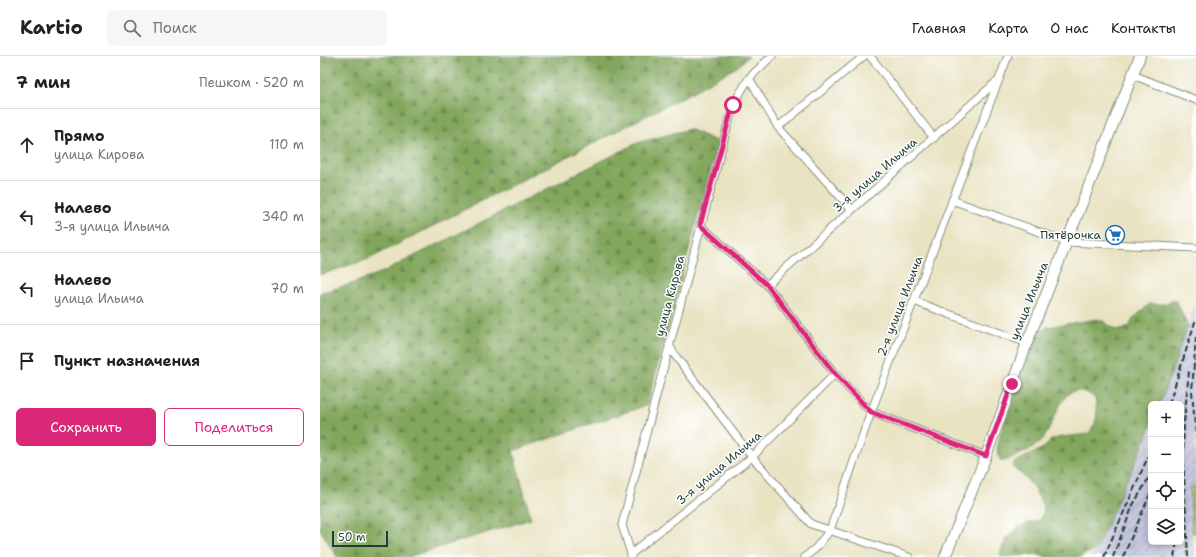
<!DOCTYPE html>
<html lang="ru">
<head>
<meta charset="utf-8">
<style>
  body { margin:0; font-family:"Shantell Sans",sans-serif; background:#f6f6f6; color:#202124 }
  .controls { position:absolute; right:12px; bottom:12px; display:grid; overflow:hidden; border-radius:6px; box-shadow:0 2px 6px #0003 }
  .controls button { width:36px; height:36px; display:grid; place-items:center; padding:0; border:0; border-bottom:1px solid #e0e0e0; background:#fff; color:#202124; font:20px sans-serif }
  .scale { position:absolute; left:12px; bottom:10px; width:56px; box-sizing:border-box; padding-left:4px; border:2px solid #1f3d34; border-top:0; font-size:11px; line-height:14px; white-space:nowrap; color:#1f3d34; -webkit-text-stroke:3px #fff; paint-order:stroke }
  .stop { position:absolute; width:12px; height:12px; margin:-9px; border:3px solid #db2777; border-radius:50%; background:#fff }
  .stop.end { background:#db2777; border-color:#fff; box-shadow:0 1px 4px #0008 }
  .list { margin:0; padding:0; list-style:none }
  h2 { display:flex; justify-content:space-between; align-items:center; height:52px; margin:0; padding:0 16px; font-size:17px }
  h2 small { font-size:13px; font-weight:400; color:#757577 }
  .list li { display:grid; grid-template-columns:26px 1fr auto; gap:12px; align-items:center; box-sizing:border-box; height:72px; padding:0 16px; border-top:1px solid #e0e0e0 }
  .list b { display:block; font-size:15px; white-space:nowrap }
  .list p { margin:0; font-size:13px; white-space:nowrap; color:#757577 }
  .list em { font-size:13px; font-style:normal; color:#757577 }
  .actions { display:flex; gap:8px; padding:12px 16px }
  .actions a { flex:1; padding:9px 0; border:1px solid #db2777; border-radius:6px; text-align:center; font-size:14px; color:#db2777 }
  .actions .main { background:#db2777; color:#fff }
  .icon { flex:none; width:22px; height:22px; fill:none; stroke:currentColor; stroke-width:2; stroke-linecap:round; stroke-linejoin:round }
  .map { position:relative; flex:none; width:876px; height:501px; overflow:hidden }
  header { display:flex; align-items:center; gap:24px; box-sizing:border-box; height:56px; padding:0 20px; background:#fff; border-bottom:1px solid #e0e0e0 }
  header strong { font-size:19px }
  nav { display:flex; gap:22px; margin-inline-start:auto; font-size:14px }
  .search { width:280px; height:36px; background:#f6f6f6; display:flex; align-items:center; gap:10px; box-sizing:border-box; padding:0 14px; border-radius:6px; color:#757577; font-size:15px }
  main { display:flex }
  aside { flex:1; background:#fff }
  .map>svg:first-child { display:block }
  .industrial { fill:url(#industrial-furrows) }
  .grass { fill:#a2c068; stroke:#607e4e }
  .forest { fill:url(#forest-firs); stroke:#507248 }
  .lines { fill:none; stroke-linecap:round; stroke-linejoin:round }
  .street-casing { stroke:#84907b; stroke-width:9 }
  .secondary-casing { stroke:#84907b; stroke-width:12 }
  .street { stroke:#fff; stroke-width:7 }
  .secondary { stroke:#fff; stroke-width:10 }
  .rail { stroke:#1f3d34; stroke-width:2; stroke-dasharray:6 3; stroke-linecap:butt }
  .route { stroke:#db2777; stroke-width:5 }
  .labels { text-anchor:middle; stroke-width:3; stroke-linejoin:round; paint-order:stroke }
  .street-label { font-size:12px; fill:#1f3d34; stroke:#fff }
  .poi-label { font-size:12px; fill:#1f3d34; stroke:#fff; text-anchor:end }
</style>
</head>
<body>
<header>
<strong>Kartio</strong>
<div class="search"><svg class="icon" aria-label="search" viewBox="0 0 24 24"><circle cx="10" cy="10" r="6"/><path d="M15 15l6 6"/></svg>Поиск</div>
<nav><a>Главная</a><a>Карта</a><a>О нас</a><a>Контакты</a></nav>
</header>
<main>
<aside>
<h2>7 мин<small>Пешком · 520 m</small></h2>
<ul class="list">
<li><svg class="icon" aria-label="ahead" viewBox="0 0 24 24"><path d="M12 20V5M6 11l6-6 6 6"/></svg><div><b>Прямо</b><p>улица Кирова</p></div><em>110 m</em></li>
<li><svg class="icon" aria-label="left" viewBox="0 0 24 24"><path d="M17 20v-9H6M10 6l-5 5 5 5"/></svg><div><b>Налево</b><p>3-я улица Ильича</p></div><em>340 m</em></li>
<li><svg class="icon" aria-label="left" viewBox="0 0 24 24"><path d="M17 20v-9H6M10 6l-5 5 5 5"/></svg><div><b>Налево</b><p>улица Ильича</p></div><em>70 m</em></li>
<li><svg class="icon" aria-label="arrive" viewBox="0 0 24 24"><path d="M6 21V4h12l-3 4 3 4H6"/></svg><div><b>Пункт назначения</b></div></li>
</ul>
<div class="actions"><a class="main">Сохранить</a><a>Поделиться</a></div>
</aside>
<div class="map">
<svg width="876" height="501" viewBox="0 0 876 501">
  <defs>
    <pattern id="industrial-furrows" width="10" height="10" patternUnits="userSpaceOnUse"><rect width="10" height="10" fill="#c2c2dc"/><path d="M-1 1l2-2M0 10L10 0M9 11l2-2" fill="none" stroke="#9d9fb3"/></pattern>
    <pattern id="forest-firs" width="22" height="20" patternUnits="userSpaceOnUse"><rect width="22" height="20" fill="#81a65c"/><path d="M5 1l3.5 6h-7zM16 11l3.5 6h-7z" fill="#69884d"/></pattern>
  </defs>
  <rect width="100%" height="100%" fill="#fff"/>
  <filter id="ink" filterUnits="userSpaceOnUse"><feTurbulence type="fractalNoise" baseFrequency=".025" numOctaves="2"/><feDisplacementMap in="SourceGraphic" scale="8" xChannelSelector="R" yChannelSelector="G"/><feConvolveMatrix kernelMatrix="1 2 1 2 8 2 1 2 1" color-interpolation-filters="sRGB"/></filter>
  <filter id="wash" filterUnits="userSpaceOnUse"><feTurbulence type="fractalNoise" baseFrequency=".012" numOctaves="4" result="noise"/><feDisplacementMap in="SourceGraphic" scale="16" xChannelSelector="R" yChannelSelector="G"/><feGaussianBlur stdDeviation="0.9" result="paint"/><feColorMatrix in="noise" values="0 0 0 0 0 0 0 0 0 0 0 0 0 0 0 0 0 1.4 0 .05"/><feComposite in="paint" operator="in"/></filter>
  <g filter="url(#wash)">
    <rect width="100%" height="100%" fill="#e9e3c2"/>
    <path class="industrial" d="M876,248V326L874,334L876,430L870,432L872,479L876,501H772L831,371V486H861V348H840Z"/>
    <path class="grass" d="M875,430L876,431V477H872L870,432Z"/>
    <g class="forest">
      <path d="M0,0H429L417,11L361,42L49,203L0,219Z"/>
      <path d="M369,73L398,86L327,349L193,395L211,463L88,501H17L0,473V237L34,227L65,215L317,87Z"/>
      <path d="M850,245H856L868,270L840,348H831V371L777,491C773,497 766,496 761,501H724L716,498L681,501L680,498C689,473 696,470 720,464L724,455C719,438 708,421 693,412L694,407L725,391L731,384L741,381L768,378C779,365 777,358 775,342C740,315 738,369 720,386C710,395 696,400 684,405L680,404L677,393L680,379L715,283L727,271L777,263L785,266L794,273L801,274L809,271L813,263L829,248H845Z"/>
    </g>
  </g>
  <g filter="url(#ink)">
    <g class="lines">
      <defs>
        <g id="street">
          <path d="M550,0L614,82"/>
          <path d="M813,19L876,44"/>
          <path d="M429,22L458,71L532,154"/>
          <path d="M458,71L544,0"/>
          <path d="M632,144L747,186L876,192"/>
          <path d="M380,169L447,229L515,318L551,356L666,400"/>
          <path d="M447,229L675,27"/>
          <path d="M594,245L707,287"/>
          <path d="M349,289L354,298L432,401L491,468L589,501"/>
          <path d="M311,498L302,469L413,49L429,22L452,0"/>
          <path d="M311,501V498L432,401L515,318"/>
          <path d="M485,501L496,492L510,474L551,356L688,0"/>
        </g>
        <path id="secondary" d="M625,501L666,400L707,287L820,0"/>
      </defs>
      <use href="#street" class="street-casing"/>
      <use href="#secondary" class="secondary-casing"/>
      <use href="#street" class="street"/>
      <use href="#secondary" class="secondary"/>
      <g class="rail">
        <path d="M876,281L872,335L876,382"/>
        <path d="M849,348L876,263"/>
        <path d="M784,501L831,394"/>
        <path d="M793,501L813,449L831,418"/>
        <path d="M803,501L831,436"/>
        <path d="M854,501L857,486"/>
        <path d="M868,501L863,403L864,366L869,315"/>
      </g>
    </g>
  </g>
  <g class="lines" filter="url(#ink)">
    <path class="route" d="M413,49L380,169L447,229L515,318L551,356L666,400L692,328"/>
  </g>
  <defs>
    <symbol id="supermarket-ring" viewBox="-11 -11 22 22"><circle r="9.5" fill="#fff" stroke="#1f6fb2" stroke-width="1.5"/><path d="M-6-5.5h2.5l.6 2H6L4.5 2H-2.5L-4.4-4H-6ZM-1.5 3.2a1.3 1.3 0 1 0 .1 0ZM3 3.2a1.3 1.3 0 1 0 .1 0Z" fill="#1f6fb2"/></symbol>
  </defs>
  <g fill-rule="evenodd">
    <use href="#supermarket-ring" x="784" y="168" width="22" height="22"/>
  </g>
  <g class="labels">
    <g class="street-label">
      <text transform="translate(555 119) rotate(-41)" y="4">3-я улица Ильича</text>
      <text transform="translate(350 240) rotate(-75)" y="4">улица Кирова</text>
      <text transform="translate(709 245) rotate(-68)" y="4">улица Ильича</text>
      <text transform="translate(580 250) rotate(-69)" y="4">2-я улица Ильича</text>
      <text transform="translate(399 412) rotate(-40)" y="4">3-я улица Ильича</text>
    </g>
    <g class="poi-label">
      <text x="781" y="183">Пятёрочка</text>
    </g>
  </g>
</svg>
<div class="controls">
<button>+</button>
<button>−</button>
<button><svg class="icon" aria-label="locate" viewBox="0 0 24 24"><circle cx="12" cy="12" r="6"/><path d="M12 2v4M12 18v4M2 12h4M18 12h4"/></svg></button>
<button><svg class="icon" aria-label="layers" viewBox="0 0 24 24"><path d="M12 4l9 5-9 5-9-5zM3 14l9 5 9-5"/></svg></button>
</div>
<div class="scale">50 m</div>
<div class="stop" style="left:413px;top:49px"></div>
<div class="stop end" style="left:692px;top:328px"></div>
</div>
</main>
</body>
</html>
